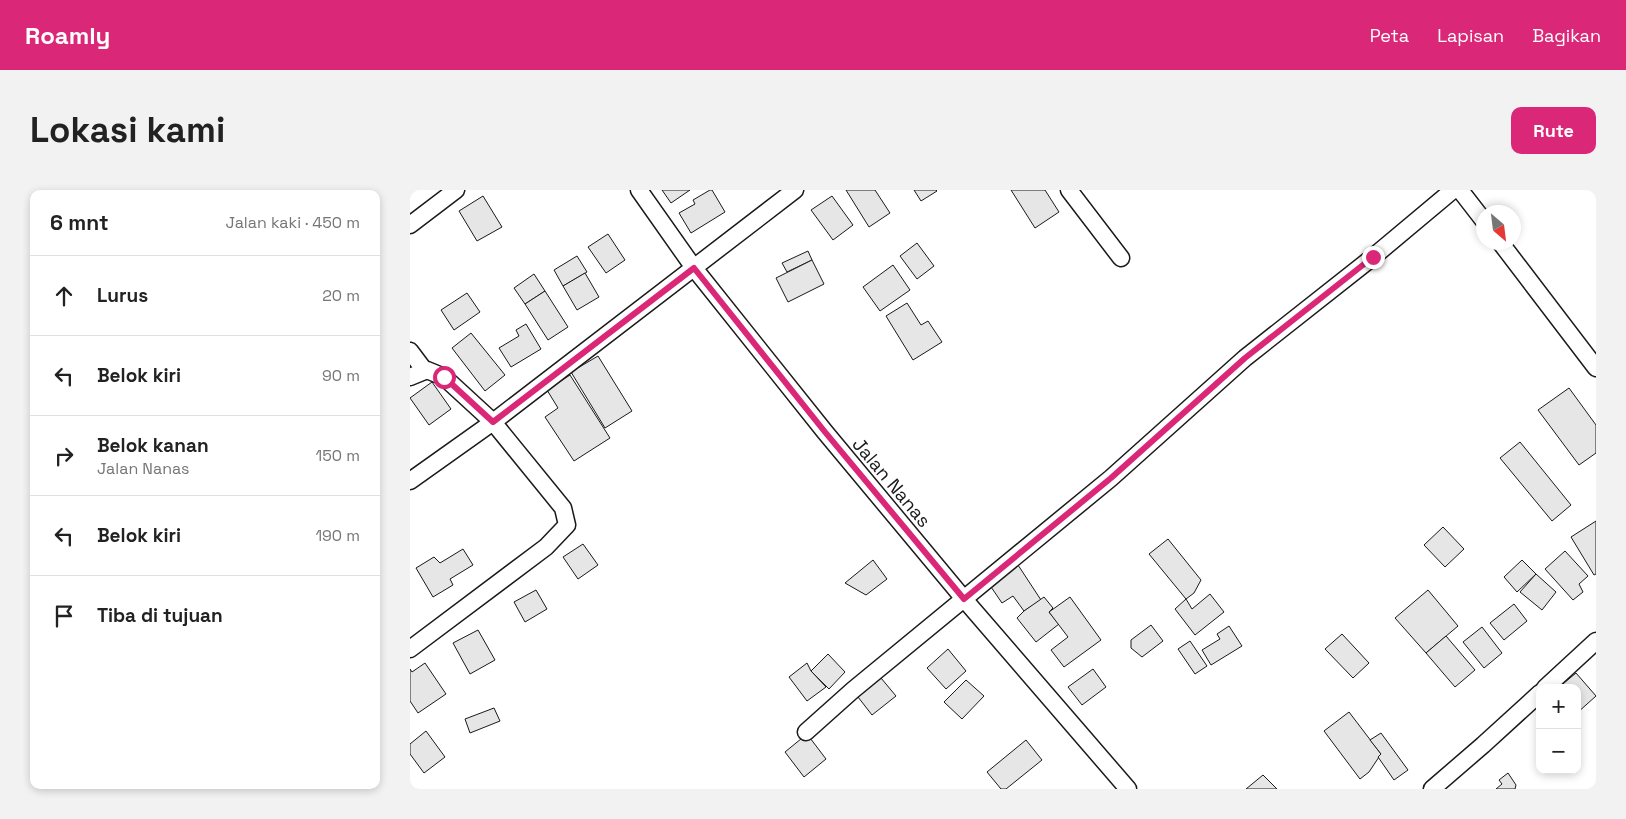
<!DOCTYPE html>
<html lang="id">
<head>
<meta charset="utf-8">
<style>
  body { margin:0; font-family:"Space Grotesk",sans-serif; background:#f2f2f2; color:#222 }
  .controls { position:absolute; right:15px; bottom:15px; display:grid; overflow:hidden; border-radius:10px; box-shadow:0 2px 8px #0003 }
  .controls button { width:45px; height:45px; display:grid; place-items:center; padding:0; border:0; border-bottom:1px solid #e0e0e0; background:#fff; color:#222; font:25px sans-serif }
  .compass { position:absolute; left:1066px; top:15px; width:45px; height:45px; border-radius:50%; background:#fff; box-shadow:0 2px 8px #0003; rotate:152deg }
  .stop { position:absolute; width:15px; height:15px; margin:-11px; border:4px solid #db2777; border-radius:50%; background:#fff }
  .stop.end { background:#db2777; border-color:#fff; box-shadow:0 1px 5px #0008 }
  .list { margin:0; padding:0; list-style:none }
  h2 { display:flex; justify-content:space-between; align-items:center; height:65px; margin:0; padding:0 20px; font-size:21px }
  h2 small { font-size:16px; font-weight:400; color:#767676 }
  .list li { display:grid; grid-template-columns:32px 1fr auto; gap:15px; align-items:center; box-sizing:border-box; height:80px; padding:0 20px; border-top:1px solid #e0e0e0 }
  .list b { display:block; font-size:19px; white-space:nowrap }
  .list p { margin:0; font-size:16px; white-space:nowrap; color:#767676 }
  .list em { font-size:16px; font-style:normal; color:#767676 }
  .icon { flex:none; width:28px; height:28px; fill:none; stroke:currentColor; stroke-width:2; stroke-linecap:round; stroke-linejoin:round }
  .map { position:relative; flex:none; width:1186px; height:599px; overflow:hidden; border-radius:10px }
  header { display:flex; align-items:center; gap:30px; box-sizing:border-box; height:70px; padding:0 25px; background:#db2777; color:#fff }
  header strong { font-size:24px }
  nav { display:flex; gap:28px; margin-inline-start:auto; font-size:18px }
  .intro { display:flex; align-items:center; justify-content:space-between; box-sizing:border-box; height:120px; padding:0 30px }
  h1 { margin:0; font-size:35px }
  .button { padding:12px 22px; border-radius:10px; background:#db2777; color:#fff; font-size:18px; font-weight:700 }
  main { display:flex; gap:30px; padding:0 30px }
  aside { flex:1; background:#fff; border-radius:10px; box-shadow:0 2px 8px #0003 }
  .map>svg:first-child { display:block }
  .building { fill:#e6e6e6; stroke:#1a1a1a }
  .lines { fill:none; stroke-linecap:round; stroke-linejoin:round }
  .street-casing { stroke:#1a1a1a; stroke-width:19 }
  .street { stroke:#fff; stroke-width:16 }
  .route { stroke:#db2777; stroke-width:6 }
  .labels { text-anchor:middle; stroke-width:4; stroke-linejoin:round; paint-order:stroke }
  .street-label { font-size:19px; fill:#1a1a1a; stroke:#fff }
</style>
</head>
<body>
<header>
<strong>Roamly</strong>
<nav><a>Peta</a><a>Lapisan</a><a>Bagikan</a></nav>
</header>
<div class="intro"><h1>Lokasi kami</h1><a class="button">Rute</a></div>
<main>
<aside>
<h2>6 mnt<small>Jalan kaki · 450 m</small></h2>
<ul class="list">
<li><svg class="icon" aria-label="ahead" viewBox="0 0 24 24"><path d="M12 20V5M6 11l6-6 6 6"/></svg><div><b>Lurus</b></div><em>20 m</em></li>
<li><svg class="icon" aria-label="left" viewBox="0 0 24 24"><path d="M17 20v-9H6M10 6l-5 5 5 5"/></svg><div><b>Belok kiri</b></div><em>90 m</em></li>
<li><svg class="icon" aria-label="right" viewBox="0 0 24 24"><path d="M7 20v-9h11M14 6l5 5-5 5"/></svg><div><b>Belok kanan</b><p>Jalan Nanas</p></div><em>150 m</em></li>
<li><svg class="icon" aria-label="left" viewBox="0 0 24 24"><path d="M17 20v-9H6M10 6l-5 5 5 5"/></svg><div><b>Belok kiri</b></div><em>190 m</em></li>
<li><svg class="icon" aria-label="arrive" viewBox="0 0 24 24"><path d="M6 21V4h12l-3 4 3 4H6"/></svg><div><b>Tiba di tujuan</b></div></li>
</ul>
</aside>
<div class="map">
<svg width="1186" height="599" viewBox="0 0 1186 599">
  <rect width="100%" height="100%" fill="#fff"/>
  <g class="building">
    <path d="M252,0H280L261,13Z"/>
    <path d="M300,0H302L315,22L281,43L269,23L285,14L283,10Z"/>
    <path d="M436,0H465L480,23L459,37Z"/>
    <path d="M504,0H526L527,1L511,11Z"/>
    <path d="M601,0H635L649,22L625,38Z"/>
    <path d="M73,6L92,37L67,51L49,21Z"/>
    <path d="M422,6L443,35L423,50L401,20Z"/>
    <path d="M198,44L215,70L196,83L178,57Z"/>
    <path d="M507,53L524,76L507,89L490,66Z"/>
    <path d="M398,61L402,70L377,82L372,73Z"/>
    <path d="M167,66L177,82L153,96L144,80Z"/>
    <path d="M402,70L414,94L378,112L366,88Z"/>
    <path d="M483,75L500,100L470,121L453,97Z"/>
    <path d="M175,83L189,107L167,120L153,96Z"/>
    <path d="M124,84L135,101L115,114L104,98Z"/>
    <path d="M135,101L158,137L138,150L115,114Z"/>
    <path d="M57,103L70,122L44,140L31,120Z"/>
    <path d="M497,113L511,135L518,131L532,152L503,170L476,126Z"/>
    <path d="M116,134L131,159L101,177L89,158L109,146L106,140Z"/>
    <path d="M61,143L95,185L75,201L42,158Z"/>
    <path d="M188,166L222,221L195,238L161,182Z"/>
    <path d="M160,185L200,248L164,271L135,227L148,218L137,200Z"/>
    <path d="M22,192L41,219L19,235L0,208Z"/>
    <path d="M1159,198L1186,235V263L1169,275L1128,220Z"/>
    <path d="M1110,252L1161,315L1142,331L1090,268Z"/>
    <path d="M1186,331V384L1184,385L1161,347Z"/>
    <path d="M1033,337L1054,359L1035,377L1014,355Z"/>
    <path d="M758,349L791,390L784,403L776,409L739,364Z"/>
    <path d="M173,354L188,375L168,389L153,367Z"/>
    <path d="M53,359L63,375L40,389L43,395L23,407L6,378L24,367L30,373Z"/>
    <path d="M1155,361L1178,386L1169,394L1173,402L1163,410L1135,379Z"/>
    <path d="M463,370L477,389L456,405L435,393Z"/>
    <path d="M1112,370L1126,384L1107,402L1094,387Z"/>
    <path d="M608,375L631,410L614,421L603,406L592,413L579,394Z"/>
    <path d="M1126,384L1146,402L1132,420L1110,402Z"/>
    <path d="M126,400L137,419L115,432L104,412Z"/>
    <path d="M1018,400L1048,436L1016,463L985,428Z"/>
    <path d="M800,404L814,422L785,445L765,419L776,409L782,419Z"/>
    <path d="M634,407L643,418L639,422L649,434L626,452L607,428L614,421Z"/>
    <path d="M660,407L691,450L654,477L641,460L658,447L639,422Z"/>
    <path d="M1104,414L1117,431L1094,450L1080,433Z"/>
    <path d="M741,435L753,451L732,467L721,458V450Z"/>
    <path d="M819,436L832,456L801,475L792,460L810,449L807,444Z"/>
    <path d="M1072,437L1092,463L1074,478L1053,452Z"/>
    <path d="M68,440L85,470L60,484L43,453Z"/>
    <path d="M932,444L959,473L943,488L915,459Z"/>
    <path d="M1036,446L1065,480L1045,497L1016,463Z"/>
    <path d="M780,451L797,476L785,484L768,459Z"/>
    <path d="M538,459L556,481L536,499L517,478Z"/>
    <path d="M418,464L435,482L419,499L401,481Z"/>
    <path d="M15,473L36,504L8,523L0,511V479L2,482Z"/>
    <path d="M397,473L401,481L416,497L397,511L379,487Z"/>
    <path d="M683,479L696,497L672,515L658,497Z"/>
    <path d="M1166,483L1186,506L1167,523V498H1148Z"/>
    <path d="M471,488L486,506L462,525L448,507Z"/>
    <path d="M556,490L574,506L552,529L534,512Z"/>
    <path d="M84,518L90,531L60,543L55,529Z"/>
    <path d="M939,522L971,564L959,582L950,589L914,541Z"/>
    <path d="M16,541L35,567L14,583L0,564V554Z"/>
    <path d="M971,543L998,580L984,590L968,567L971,564L960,550Z"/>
    <path d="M397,544L416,569L394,587L375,562Z"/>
    <path d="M616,550L632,570L596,599H591L577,582Z"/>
    <path d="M1098,583L1106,595L1105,599H1086L1092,594L1089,590Z"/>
    <path d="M853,585L867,599H836Z"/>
  </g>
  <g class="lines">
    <defs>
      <g id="street">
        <path d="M229,0L284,78L415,242L554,409L718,599"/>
        <path d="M659,0L711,68"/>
        <path d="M1050,0L1074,31"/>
        <path d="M0,35L46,0"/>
        <path d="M1090,52L1186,178"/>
        <path d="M0,161L15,181"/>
        <path d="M0,187L17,180L34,187L83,232L153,318L157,335L136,357L0,459"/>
        <path d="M0,291L83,232L385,0"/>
        <path d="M1135,498L1186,451"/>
        <path d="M396,542L443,500L701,288L835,168L963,67L1043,0"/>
        <path d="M1022,599L1073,555L1130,503"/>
      </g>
    </defs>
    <use href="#street" class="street-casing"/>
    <use href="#street" class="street"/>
  </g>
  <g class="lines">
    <path class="route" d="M34,187L83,232L284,78L415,242L554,409L701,288L835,168L963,67"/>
  </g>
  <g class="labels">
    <g class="street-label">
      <text transform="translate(482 292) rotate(50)" y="7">Jalan Nanas</text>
    </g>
  </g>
</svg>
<div class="controls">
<button>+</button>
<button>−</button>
</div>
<svg class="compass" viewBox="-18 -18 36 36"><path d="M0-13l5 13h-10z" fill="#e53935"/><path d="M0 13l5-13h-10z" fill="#767676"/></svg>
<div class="stop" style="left:34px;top:187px"></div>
<div class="stop end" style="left:963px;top:67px"></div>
</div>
</main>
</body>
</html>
